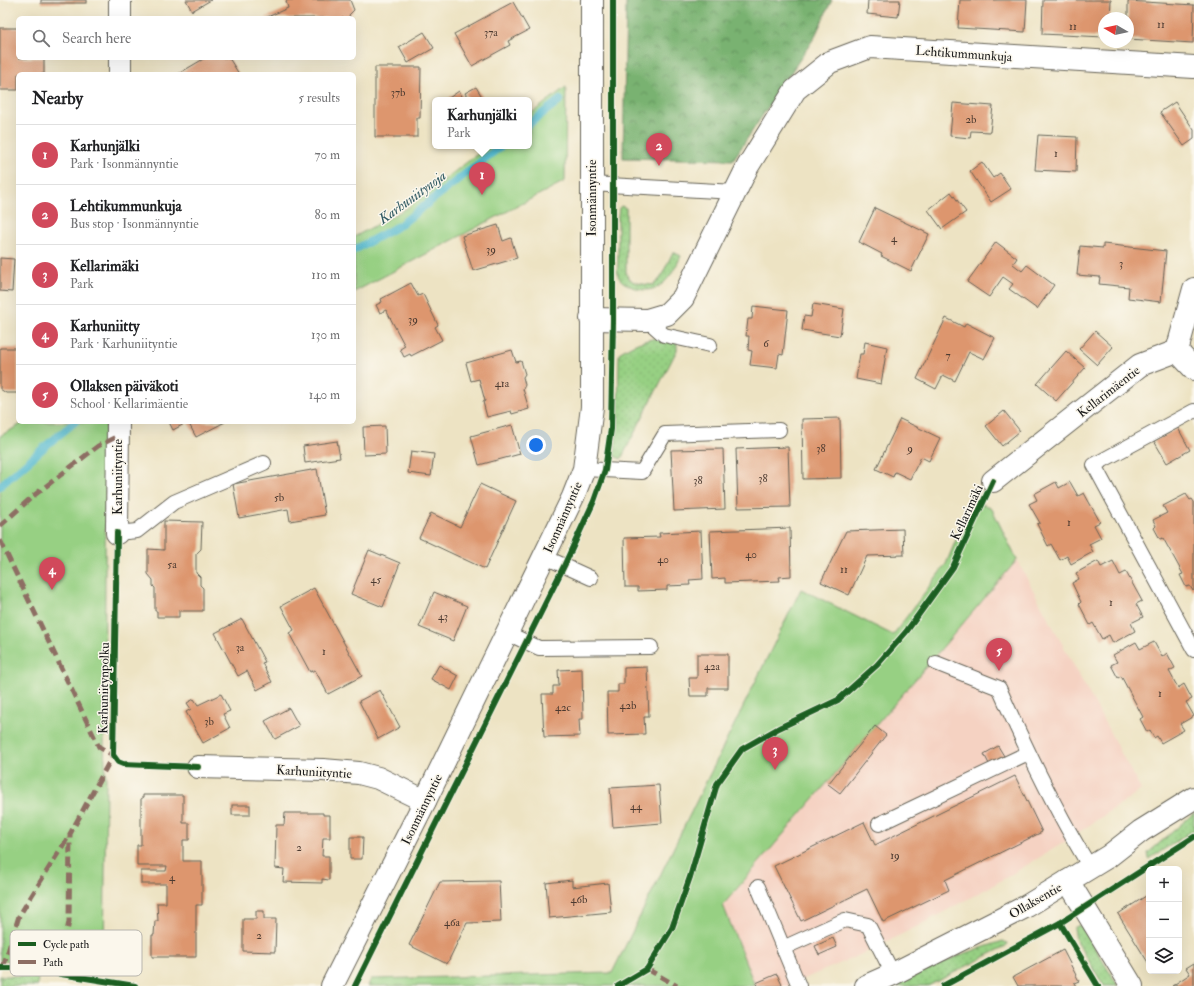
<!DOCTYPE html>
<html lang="en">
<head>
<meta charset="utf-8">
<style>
  body { margin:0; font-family:"IM FELL Double Pica",serif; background:#f6f6f6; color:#202124 }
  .controls { position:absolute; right:12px; bottom:12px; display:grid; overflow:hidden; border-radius:6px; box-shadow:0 4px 16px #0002 }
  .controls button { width:36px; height:36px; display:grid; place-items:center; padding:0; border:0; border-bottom:1px solid #e0e0e0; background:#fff; color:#202124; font:20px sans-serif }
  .compass { position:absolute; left:1098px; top:12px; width:36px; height:36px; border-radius:50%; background:#fff; box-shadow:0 4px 16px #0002; rotate:279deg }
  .you { position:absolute; left:536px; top:445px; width:14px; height:14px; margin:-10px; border:3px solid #fff; border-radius:50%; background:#1a73e8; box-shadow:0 0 0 6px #1a73e833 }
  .badge { display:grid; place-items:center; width:26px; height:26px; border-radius:50%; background:#d1495b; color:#fff; font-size:13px; font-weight:700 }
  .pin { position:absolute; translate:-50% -33px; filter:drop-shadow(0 1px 2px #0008) }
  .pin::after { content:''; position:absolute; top:21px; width:14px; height:12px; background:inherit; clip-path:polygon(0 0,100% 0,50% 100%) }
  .popup { position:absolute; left:432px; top:97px; width:100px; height:52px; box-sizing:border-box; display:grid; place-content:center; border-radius:6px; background:#fff; filter:drop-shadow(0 1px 3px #0005); font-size:13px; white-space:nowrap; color:#757577 }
  .popup b { font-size:15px; color:#202124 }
  .popup::after { content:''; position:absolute; left:50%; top:100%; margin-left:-8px; border:8px solid transparent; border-top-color:#fff }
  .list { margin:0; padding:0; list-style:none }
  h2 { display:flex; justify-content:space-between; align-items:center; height:52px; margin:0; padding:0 16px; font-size:17px }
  h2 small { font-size:13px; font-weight:400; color:#757577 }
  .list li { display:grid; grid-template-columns:26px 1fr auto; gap:12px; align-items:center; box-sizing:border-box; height:60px; padding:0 16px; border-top:1px solid #e0e0e0 }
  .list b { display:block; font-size:15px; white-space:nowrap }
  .list p { margin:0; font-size:13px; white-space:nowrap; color:#757577 }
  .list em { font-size:13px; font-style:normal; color:#757577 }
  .icon { flex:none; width:22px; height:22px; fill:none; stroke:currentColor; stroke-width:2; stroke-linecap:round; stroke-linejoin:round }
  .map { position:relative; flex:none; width:1194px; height:986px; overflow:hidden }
  .search { position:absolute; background:#fff; box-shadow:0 4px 16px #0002; left:16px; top:16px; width:340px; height:44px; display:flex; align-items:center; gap:10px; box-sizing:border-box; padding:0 14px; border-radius:6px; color:#757577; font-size:15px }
  .panel { position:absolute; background:#fff; box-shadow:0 4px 16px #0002; left:16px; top:72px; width:340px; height:352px; border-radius:6px }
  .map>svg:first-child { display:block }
  .built { fill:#f5d2c2 }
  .grass { fill:url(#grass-dots); stroke:#5a7650 }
  .forest { fill:url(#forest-crowns); stroke:#4a6746 }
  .park { fill:#97d083; stroke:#5a7650 }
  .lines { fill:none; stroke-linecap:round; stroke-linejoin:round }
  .stream { stroke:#50b8ce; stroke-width:8 }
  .building { fill:#dd966e }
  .lane-casing { stroke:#656256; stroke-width:16 }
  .street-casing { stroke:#656256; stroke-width:24 }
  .secondary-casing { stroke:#656256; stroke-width:24 }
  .lane { stroke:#fff; stroke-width:14 }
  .street { stroke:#fff; stroke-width:22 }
  .secondary { stroke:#fff; stroke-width:22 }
  .quiet { stroke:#8d6e63; stroke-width:5; stroke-dasharray:10 5; stroke-linecap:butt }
  .cycleway-casing { stroke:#fbf7ec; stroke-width:8 }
  .cycleway { stroke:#1b5e20; stroke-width:6 }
  .labels { text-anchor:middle; stroke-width:3; stroke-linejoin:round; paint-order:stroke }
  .number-label { font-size:11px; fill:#4c3a30 }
  .street-label { font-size:13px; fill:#1c1c1c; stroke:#fbf7ec }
  .water-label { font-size:14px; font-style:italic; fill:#315a63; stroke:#fbf7ec }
  .key { fill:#fbf7ec; stroke:#b8b5ae; stroke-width:1 }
  .key-label { font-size:11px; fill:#1c1c1c }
</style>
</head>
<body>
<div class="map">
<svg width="1194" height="986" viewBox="0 0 1194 986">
  <defs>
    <pattern id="grass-dots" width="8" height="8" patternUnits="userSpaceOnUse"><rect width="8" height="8" fill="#97d083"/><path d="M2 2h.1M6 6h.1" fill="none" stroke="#82b271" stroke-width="1.8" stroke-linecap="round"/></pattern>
    <pattern id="forest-crowns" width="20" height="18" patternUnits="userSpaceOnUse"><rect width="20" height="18" fill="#79b271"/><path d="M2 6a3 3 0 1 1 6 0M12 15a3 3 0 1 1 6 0" fill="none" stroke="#62905c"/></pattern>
  </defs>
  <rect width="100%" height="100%" fill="#fbf7ec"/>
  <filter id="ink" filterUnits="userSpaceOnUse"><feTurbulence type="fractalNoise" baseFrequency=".025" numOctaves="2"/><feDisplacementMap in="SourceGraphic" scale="8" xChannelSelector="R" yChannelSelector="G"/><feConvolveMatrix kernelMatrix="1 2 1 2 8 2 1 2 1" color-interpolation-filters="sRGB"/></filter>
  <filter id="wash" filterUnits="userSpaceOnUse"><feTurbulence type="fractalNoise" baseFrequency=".012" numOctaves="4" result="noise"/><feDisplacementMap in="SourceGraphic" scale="16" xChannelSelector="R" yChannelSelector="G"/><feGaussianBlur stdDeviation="0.9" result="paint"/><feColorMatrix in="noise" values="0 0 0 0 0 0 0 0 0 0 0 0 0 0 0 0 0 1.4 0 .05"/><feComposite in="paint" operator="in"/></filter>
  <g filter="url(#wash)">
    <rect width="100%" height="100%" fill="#ede3c3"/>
    <path class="built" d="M1017,560L1141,790L1060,845L997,883L920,925L862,954L787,986H755L723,906Z"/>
    <g class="grass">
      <path d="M621,206L626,208V273C629,284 642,284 653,285L660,279L673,252L681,256C672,276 659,298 632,287C627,284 620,282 618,275C617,271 618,265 618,260C618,245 618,231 618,216L619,208Z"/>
      <path d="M657,338L677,343V350L621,459L614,456L618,422L619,353C633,344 641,341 657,338Z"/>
      <path d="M1194,813V830L1149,859L1148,853Z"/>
      <path d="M1079,925L1082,927L1118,986H1104L1076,940L1074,928Z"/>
      <path d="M1003,941L1007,943L1006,946L928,986H892L960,955Z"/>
      <path d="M0,976H17L38,978L37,986H0Z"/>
    </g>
    <path class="forest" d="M628,0H832L814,38L733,160L623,158L626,3Z"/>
    <g class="park">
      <path d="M566,87L565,181L354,292V237L407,208L488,146H529V115Z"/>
      <path d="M25,422H106L104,744L106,779L104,971L25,960L0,961V436Z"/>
      <path d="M973,499L992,509L1017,560L723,905L755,986H368L371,979L612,973L801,589L893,635L946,564Z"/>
    </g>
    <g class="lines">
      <g class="stream">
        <path d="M529,124L560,100"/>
        <path d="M354,250L400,225L501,146"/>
        <path d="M0,486L48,444L75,422"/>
      </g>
    </g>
    <g id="blocks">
      <g class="building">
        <rect x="41" y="0" width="45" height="3"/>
        <path d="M186,0H211L192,11Z"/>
        <path d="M289,0H350L354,10L349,15L350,18H265L288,8L286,1Z"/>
        <path d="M868,0H900L898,17L867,14Z"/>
        <path d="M960,0H1027L1025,32L958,28Z"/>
        <path d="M1043,0H1111L1110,18H1104V37L1042,34Z"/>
        <path d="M1128,1L1194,5L1193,43L1128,39Z"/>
        <path d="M513,2L529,30L508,41L510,45L472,66L454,34Z"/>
        <path d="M0,28H18V58H44V74H18V90H0Z"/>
        <path d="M424,32L434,48L408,63L399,47Z"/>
        <path d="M205,58H229L239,74H178Z"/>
        <path d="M375,67H421L420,118H417V137H375Z"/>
        <path d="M476,87L484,100H469L465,93Z"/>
        <path d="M459,91L464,100H446Z"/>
        <path d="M1175,102L1194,130V139L1184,146L1160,112Z"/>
        <path d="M953,103L993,106L990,132L971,131L970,138L950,136Z"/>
        <path d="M1038,135L1077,137L1076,172L1035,170Z"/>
        <path d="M982,162L993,178L1000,173L1011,189L991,202L970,171Z"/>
        <path d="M951,192L966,212L942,229L928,210Z"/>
        <path d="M875,208L929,234L911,271L881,256L882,254L859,242Z"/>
        <path d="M498,225L503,241L511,238L517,258L473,271L462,236Z"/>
        <path d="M996,242L1017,258L1013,264L1022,271L1027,265L1054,285L1037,309L1009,289L1013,284L1003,277L989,297L967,282Z"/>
        <path d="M1103,244L1166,251L1161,302L1128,298L1129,287L1099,284L1100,277L1077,275L1080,246L1103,248Z"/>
        <path d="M0,258L14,259L12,292L0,291Z"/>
        <path d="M411,283L418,296L423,294L438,325L435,327L442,340L411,356L410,354L404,357L400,349L405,346L386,310L380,313L376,305L382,302L381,299Z"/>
        <path d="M813,304L844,309L840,336L802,330L804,316L811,317Z"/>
        <path d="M753,306L788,310L783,355L779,354L777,368L750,365L752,351L748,350L749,336H746L748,319H752Z"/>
        <path d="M946,318L964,327L966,323L995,338L984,359L969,352L955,381L943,375L936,389L917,379Z"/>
        <path d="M1095,331L1113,347L1097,365L1079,349Z"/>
        <path d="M865,342L887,347L881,384L856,379L860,354H863Z"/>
        <path d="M0,348H18V393H6L0,389Z"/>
        <path d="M512,350L516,362L521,361L525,374L523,377L525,385L523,389L529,409L512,414L511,411L487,417L483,402L485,401L479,379L471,381L466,363Z"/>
        <path d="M1066,351L1085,368L1056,401L1037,384Z"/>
        <path d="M1004,411L1020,431L1002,446L986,426Z"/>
        <path d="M840,418L841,478L803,479L802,419Z"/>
        <path d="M900,419L940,438L929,461L921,457L910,479L895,472L893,477L876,469Z"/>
        <path d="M169,422H225L196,437L188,422L173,430Z"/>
        <path d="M512,425L520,454L479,465L471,436Z"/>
        <path d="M385,426L386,454L364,455L363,427Z"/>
        <path d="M1178,428L1190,450L1167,463L1154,441Z"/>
        <path d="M337,441L340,458L305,463L303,446Z"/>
        <path d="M788,447L790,507L738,508L736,449Z"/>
        <path d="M723,449L725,509L674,511L671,450Z"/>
        <path d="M411,451L434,454L431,476L408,473Z"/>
        <path d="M317,469L325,515L290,521L288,509L239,518L233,484Z"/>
        <path d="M1056,482L1059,488L1070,482L1078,496L1084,493L1100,522L1094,525L1101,538L1089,544L1093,552L1071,564L1067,556L1060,560L1051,544L1048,546L1037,524L1040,523L1029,504L1037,500L1034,494Z"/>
        <path d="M480,484L516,501L485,569L419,538L431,513L460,527Z"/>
        <path d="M1186,494L1190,500L1192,499L1194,502V590L1193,591L1190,586L1186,587L1180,575L1183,574L1163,538L1160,539L1154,528L1156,526L1153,520L1167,513L1163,506Z"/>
        <path d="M164,521L202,522L201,549L196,554V573L200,577V585L203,588V611H179V617H157V611H155V588L153,586V580L148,574V549L164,550Z"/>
        <path d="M790,528L791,576L779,577L780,581L725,583V578L712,579L710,531Z"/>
        <path d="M903,529L904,555L867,556L849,595L821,582L846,531Z"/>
        <path d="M701,531L703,579L689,580L690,585L667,586V590L638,591V587H625L624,538L660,537L659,533Z"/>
        <path d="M369,550L400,563L383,607L351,594Z"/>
        <path d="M1098,561L1101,567L1113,561L1120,575L1126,572L1142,601L1136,604L1143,617L1131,623L1135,631L1113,643L1109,635L1102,639L1093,623L1090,625L1079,604L1081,602L1072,583L1079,579L1076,573Z"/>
        <path d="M314,588L362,676L328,694L315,670L310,672L289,633L294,630L281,606Z"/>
        <path d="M434,592L467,606L453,641L419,627Z"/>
        <path d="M242,619L265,662L262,663L272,682L257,690L247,671L238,676L215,633Z"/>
        <path d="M1136,642L1140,649L1154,642L1162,657L1167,653L1175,668L1169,671L1178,688L1184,684L1192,699L1186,702L1194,716L1180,724L1184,730L1161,743L1157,736L1154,738L1150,730L1147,732L1140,719L1143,717L1121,676L1118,678L1111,665L1117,662L1113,655Z"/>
        <path d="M697,654H728V688H708V696H690L689,678H697Z"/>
        <path d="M439,665L458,676L451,690L431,679Z"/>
        <path d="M647,667L649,717H644L645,734L608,735L607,692H618V684H624V668Z"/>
        <path d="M582,669L583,719H579L580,736L544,737L542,694H553V686H559L558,670Z"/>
        <path d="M380,690L400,727L378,739L359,701Z"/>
        <path d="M221,694L230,711L223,714L230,728L203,743L186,712L191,709L187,703L194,699L198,705Z"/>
        <path d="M289,708L299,726L275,739L265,721Z"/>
        <path d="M875,726L886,735L840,793L828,784Z"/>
        <path d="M998,746L1004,756L989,764L984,754Z"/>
        <path d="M1015,776L1042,832L945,880L949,890L883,922L867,889L801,921L774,866L864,822L875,845Z"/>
        <path d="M659,785L662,823L613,827L610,788Z"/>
        <path d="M143,795H183V823H189V840H183V861H202V905H196V957H152V935H154L155,921H158L157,903H166V884H141V871H166L167,866H137V845H141V798H143Z"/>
        <rect x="232" y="805" width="18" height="10"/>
        <path d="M285,813H323V815H330V838H323L322,856H329V880L322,879V883L283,882L284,869L275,868L276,825H284Z"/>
        <path d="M350,837H363L362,859H350Z"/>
        <path d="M572,880V887L608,883L611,912L549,918L546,883Z"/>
        <path d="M499,881L501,922L467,923L447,964L409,945L440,882Z"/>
        <path d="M1149,894V964L1118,914Z"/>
        <path d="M256,911H264V919H276L275,952L243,951V919H256Z"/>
        <path d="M833,938L837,947L819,955L815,946Z"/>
        <path d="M1063,950L1079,981L1074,983L1076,986H1018L1013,977Z"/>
        <path d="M1194,963V986H1172L1190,974L1186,968Z"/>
        <path d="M777,974L782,985L779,986H757L756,983Z"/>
      </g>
    </g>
  </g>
  <g filter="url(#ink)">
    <use href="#blocks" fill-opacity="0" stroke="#656256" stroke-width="1"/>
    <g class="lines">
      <defs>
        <g id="lane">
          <path d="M591,184L735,192"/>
          <path d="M647,320L664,335L710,345"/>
          <path d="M1194,411L1094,465L1194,650"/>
          <path d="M584,469L642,472L665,434L779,430"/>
          <path d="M117,533L137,531L174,502L264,463"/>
          <path d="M545,557L591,578"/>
          <path d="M507,633L539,648L651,647"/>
          <path d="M936,663L999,688C1026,749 1055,810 1090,867"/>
          <path d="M879,824L1028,753"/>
          <path d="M758,887L799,986"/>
          <path d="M783,948L845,920L868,925L893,974"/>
        </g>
        <g id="street">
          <path d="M120,18V0"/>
          <path d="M120,74V58"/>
          <path d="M591,319L647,320L667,314L683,298L748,166L795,90L830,62L870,47L1194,67"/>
          <path d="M1177,351L1194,369"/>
          <path d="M993,481L1140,365L1177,351L1194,289"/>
          <path d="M117,533L118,422"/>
          <path d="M198,767L323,770L359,773L378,778L425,801"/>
          <path d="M1068,881L1132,986"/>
        </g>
        <g id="secondary">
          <path d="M332,986L425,801L573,497L584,469L592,407V0"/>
          <path d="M866,986L893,974L1027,906L1109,856L1141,831L1194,798"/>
        </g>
      </defs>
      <use href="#lane" class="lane-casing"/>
      <use href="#street" class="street-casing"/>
      <use href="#secondary" class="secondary-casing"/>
      <use href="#lane" class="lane"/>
      <use href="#street" class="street"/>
      <use href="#secondary" class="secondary"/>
      <g class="quiet">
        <path d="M0,526L32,497L98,446L118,436"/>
        <path d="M0,540L99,747L113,755L70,834L69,922L58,973"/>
        <path d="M3,968L19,916L70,834"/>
        <path d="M647,969L677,986"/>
      </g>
      <defs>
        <g id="cycleway">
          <path d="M117,533L113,755L118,762L123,764L198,767"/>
          <path d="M1060,923L1098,986"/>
          <path d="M0,968H24L135,986"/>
          <path d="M355,986L564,566L594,501L605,470L611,429L613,320V0"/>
          <path d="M618,986L647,969L672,928L690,877L717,784L742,749L779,728L838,700L877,665L906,632L953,567L993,481"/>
          <path d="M943,986L1060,923L1194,837"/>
        </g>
      </defs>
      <use href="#cycleway" class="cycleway-casing"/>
      <use href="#cycleway" class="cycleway"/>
    </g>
  </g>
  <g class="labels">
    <g class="number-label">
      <text x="1161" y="28">11</text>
      <text x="1073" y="30">11</text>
      <text x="491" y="36">37a</text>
      <text x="398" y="96">37b</text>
      <text x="971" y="123">2b</text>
      <text x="1056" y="157">1</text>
      <text x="894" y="242">4</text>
      <text x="491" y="253">39</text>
      <text x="1121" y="267">3</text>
      <text x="413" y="323">39</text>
      <text x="766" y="347">6</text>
      <text x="948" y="359">7</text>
      <text x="502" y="387">41a</text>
      <text x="821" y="452">38</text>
      <text x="910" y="452">9</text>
      <text x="763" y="482">38</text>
      <text x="698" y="484">38</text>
      <text x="279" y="501">5b</text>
      <text x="1069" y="526">1</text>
      <text x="751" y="558">40</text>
      <text x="663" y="563">40</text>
      <text x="172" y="568">5a</text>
      <text x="844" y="573">11</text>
      <text x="376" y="583">45</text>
      <text x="1111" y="606">1</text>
      <text x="443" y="620">43</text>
      <text x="240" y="651">3a</text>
      <text x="324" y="655">1</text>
      <text x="712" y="670">42a</text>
      <text x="1160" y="697">1</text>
      <text x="628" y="709">42b</text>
      <text x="563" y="711">42c</text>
      <text x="209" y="725">3b</text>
      <text x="636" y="810">44</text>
      <text x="299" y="851">2</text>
      <text x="895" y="859">19</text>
      <text x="172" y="881">4</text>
      <text x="579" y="903">46b</text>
      <text x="452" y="926">46a</text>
      <text x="259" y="939">2</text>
    </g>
    <g class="street-label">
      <text transform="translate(964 53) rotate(4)" y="5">Lehtikummunkuja</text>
      <text transform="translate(591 198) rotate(-90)" y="5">Isonmännyntie</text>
      <text transform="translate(1108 391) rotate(-38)" y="5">Kellarimäentie</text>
      <text transform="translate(117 477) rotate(-90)" y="5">Karhuniityntie</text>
      <text transform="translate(966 512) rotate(-65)" y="5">Kellarimäki</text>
      <text transform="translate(562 517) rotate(-66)" y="5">Isonmännyntie</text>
      <text transform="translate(103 688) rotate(-89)" y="5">Karhuniitynpolku</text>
      <text transform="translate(314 771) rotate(3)" y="5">Karhuniityntie</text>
      <text transform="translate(421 809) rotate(-64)" y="5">Isonmännyntie</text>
      <text transform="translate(1035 900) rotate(-30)" y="5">Ollaksentie</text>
    </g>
    <g class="water-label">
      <text transform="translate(412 197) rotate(-36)" y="5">Karhuniitynoja</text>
    </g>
  </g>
  <rect x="10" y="930" width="132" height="46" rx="6" class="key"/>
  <rect x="18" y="942" width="18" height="4" fill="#1b5e20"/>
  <rect x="18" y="960" width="18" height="4" fill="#8d6e63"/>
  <g class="key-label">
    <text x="43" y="948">Cycle path</text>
    <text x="43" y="966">Path</text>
  </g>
</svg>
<div class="controls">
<button>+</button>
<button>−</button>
<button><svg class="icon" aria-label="layers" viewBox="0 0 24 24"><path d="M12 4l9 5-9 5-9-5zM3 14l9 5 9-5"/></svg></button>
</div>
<svg class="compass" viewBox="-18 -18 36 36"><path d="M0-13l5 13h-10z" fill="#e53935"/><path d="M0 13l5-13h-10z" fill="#757577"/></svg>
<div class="you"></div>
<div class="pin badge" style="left:482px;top:195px">1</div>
<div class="popup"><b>Karhunjälki</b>Park</div>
<div class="pin badge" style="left:659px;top:166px">2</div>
<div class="pin badge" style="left:775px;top:770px">3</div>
<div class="pin badge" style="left:52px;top:590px">4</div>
<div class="pin badge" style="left:999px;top:671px">5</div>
<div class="search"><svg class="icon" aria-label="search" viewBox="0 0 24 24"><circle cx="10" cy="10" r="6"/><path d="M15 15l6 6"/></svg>Search here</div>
<section class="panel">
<h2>Nearby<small>5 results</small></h2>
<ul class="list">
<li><span class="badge">1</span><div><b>Karhunjälki</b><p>Park · Isonmännyntie</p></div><em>70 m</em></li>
<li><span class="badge">2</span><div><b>Lehtikummunkuja</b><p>Bus stop · Isonmännyntie</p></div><em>80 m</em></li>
<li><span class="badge">3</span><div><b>Kellarimäki</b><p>Park</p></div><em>110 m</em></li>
<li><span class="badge">4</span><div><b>Karhuniitty</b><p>Park · Karhuniityntie</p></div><em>130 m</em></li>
<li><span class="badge">5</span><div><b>Ollaksen päiväkoti</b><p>School · Kellarimäentie</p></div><em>140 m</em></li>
</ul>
</section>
</div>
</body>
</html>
